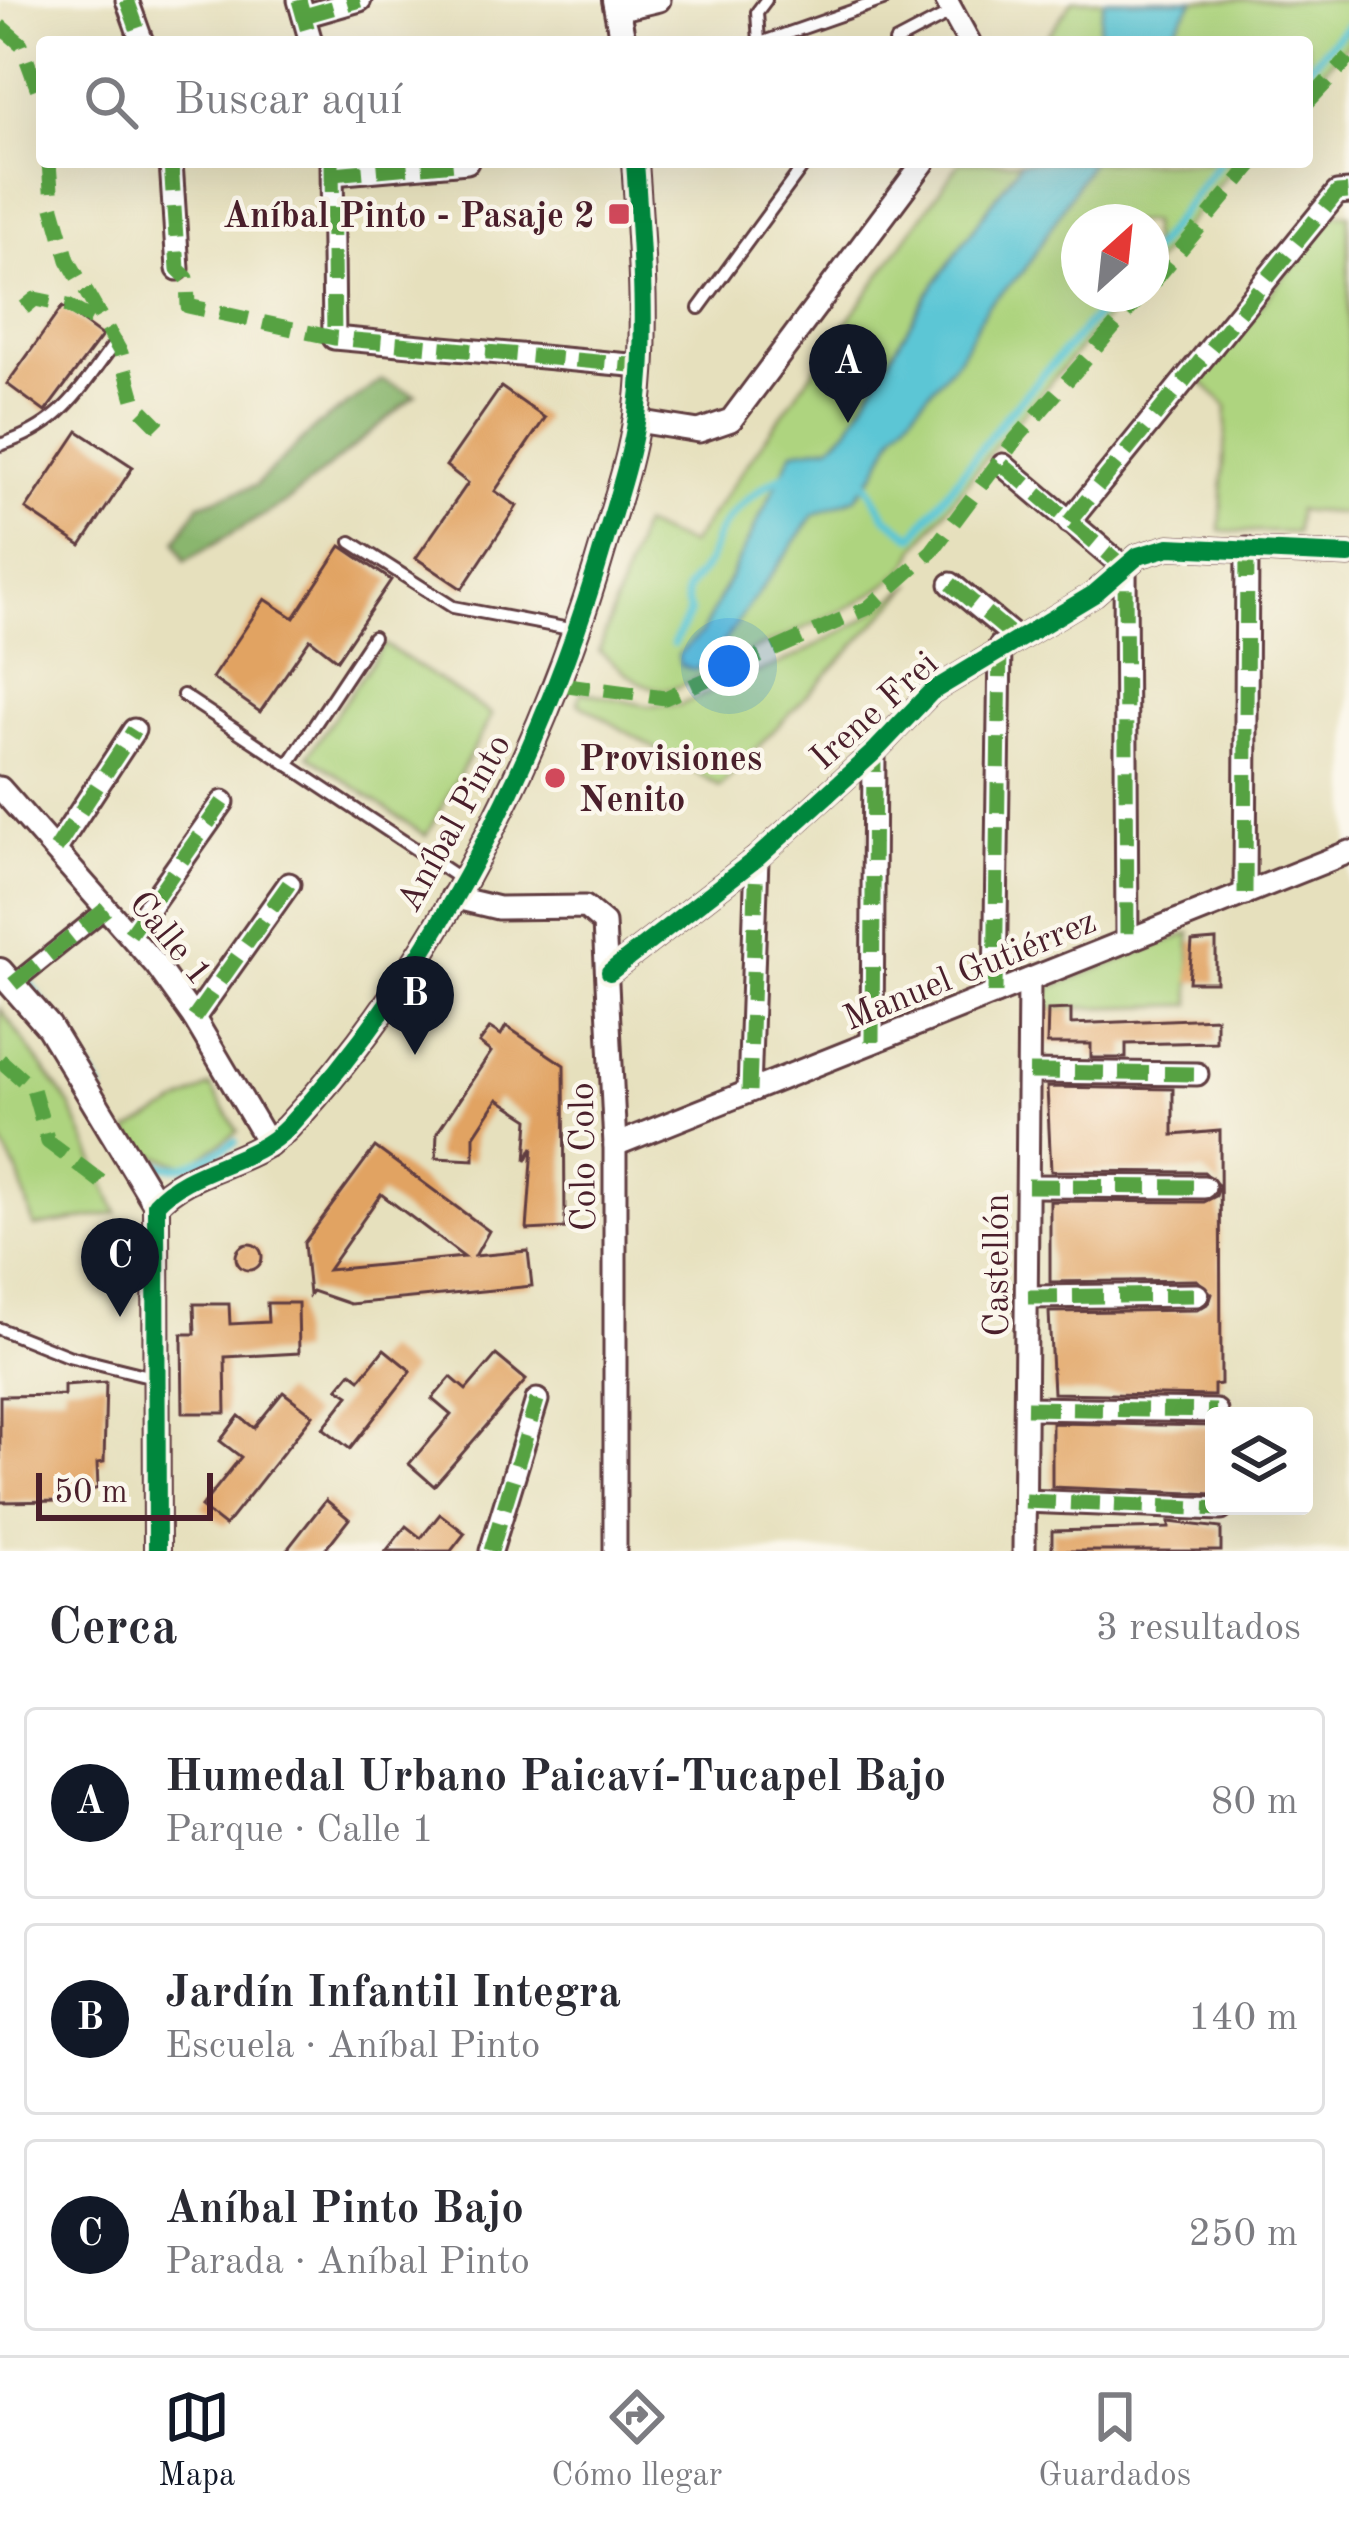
<!DOCTYPE html>
<html lang="es">
<head>
<meta charset="utf-8">
<style>
  body { margin:0; font-family:"Old Standard TT",serif; background:#f7f7f7; color:#2b2b33 }
  .controls { position:absolute; right:36px; bottom:36px; display:grid; overflow:hidden; border-radius:12px; box-shadow:0 12px 48px #0002 }
  .controls button { width:108px; height:108px; display:grid; place-items:center; padding:0; border:0; border-bottom:3px solid #e1e1e2; background:#fff; color:#2b2b33; font:60px sans-serif }
  .compass { position:absolute; left:1061px; top:204px; width:108px; height:108px; border-radius:50%; background:#fff; box-shadow:0 12px 48px #0002; rotate:27deg }
  .scale { position:absolute; left:36px; bottom:30px; width:177px; box-sizing:border-box; padding-left:12px; border:6px solid #4a1f2b; border-top:0; font-size:33px; line-height:42px; white-space:nowrap; color:#4a1f2b; -webkit-text-stroke:9px #fbf7ec; paint-order:stroke }
  .you { position:absolute; left:729px; top:666px; width:42px; height:42px; margin:-30px; border:9px solid #fff; border-radius:50%; background:#1a73e8; box-shadow:0 0 0 18px #1a73e833 }
  .badge { display:grid; place-items:center; width:78px; height:78px; border-radius:50%; background:#111827; color:#fff; font-size:39px; font-weight:700 }
  .pin { position:absolute; translate:-50% -99px; filter:drop-shadow(0 3px 6px #0008) }
  .pin::after { content:''; position:absolute; top:63px; width:42px; height:36px; background:inherit; clip-path:polygon(0 0,100% 0,50% 100%) }
  .list { margin:0; padding:0; list-style:none }
  h2 { display:flex; justify-content:space-between; align-items:center; height:156px; margin:0; padding:0 48px; font-size:51px }
  h2 small { font-size:39px; font-weight:400; color:#7c7c81 }
  .list li { display:grid; grid-template-columns:78px 1fr auto; gap:36px; align-items:center; box-sizing:border-box; height:192px; margin:0 24px 24px; padding:0 24px; border:3px solid #e1e1e2; border-radius:12px }
  .list b { display:block; font-size:45px; white-space:nowrap }
  .list p { margin:0; font-size:39px; white-space:nowrap; color:#7c7c81 }
  .list em { font-size:39px; font-style:normal; color:#7c7c81 }
  .icon { flex:none; width:66px; height:66px; fill:none; stroke:currentColor; stroke-width:2; stroke-linecap:round; stroke-linejoin:round }
  .map { position:relative; flex:none; width:1349px; height:1551px; overflow:hidden }
  .search { position:absolute; background:#fff; box-shadow:0 12px 48px #0002; left:36px; right:36px; top:36px; height:132px; display:flex; align-items:center; gap:30px; box-sizing:border-box; padding:0 42px; border-radius:12px; color:#7c7c81; font-size:45px }
  .sheet { height:804px; background:#fff }
  nav { display:flex; justify-content:space-around; align-items:center; box-sizing:border-box; height:168px; border-top:3px solid #e1e1e2; background:#fff; font-size:33px; color:#7c7c81 }
  nav a { display:grid; justify-items:center; gap:6px }
  nav .on { color:#111827 }
  .map>svg:first-child { display:block }
  .green { fill:#aed47f; stroke:#7c7a55; stroke-width:3 }
  .forest { fill:#8ab66e; stroke:#6a6a4c; stroke-width:3 }
  .water { fill:#5bc6d5; stroke:#527280; stroke-width:3 }
  .lines { fill:none; stroke-linecap:round; stroke-linejoin:round }
  .stream { stroke:#5bc6d5; stroke-width:8 }
  .building { fill:#e1a362; fill-rule:evenodd }
  .service-casing { stroke:#613c41; stroke-width:16 }
  .pedestrian-casing { stroke:#613c41; stroke-width:21 }
  .minor-casing { stroke:#613c41; stroke-width:27 }
  .tertiary-casing { stroke:#613c41; stroke-width:30 }
  .service { stroke:#fff; stroke-width:10 }
  .pedestrian { stroke:#fff; stroke-width:15 }
  .minor { stroke:#fff; stroke-width:21 }
  .tertiary { stroke:#fff; stroke-width:24 }
  .quiet { stroke:#56a243; stroke-width:15; stroke-dasharray:30 15; stroke-linecap:butt }
  .cycleway-casing { stroke:#fbf7ec; stroke-width:26 }
  .cycleway { stroke:#00873e; stroke-width:18 }
  .poi-dot { fill:#d1495b; stroke:#fbf7ec; stroke-width:4.5 }
  .labels { text-anchor:middle; stroke-width:9; stroke-linejoin:round; paint-order:stroke }
  .poi-label { font-size:36px; font-weight:bold; fill:#4a1f2b; stroke:#fbf7ec; text-anchor:end }
  .street-label { font-size:36px; fill:#4a1f2b; stroke:#fbf7ec }
</style>
</head>
<body>
<div class="map">
<svg width="1349" height="1551" viewBox="0 0 1349 1551">
  <rect width="100%" height="100%" fill="#fbf7ec"/>
  <filter id="ink" filterUnits="userSpaceOnUse"><feTurbulence type="fractalNoise" baseFrequency=".00833" numOctaves="2"/><feDisplacementMap in="SourceGraphic" scale="24" xChannelSelector="R" yChannelSelector="G"/><feConvolveMatrix kernelMatrix="1 2 1 2 8 2 1 2 1" color-interpolation-filters="sRGB"/></filter>
  <filter id="wash" filterUnits="userSpaceOnUse"><feTurbulence type="fractalNoise" baseFrequency=".004" numOctaves="4" result="noise"/><feDisplacementMap in="SourceGraphic" scale="48" xChannelSelector="R" yChannelSelector="G"/><feGaussianBlur stdDeviation="2.7" result="paint"/><feColorMatrix in="noise" values="0 0 0 0 0 0 0 0 0 0 0 0 0 0 0 0 0 1.4 0 .05"/><feComposite in="paint" operator="in"/></filter>
  <g filter="url(#wash)">
    <rect width="100%" height="100%" fill="#e6e0bd"/>
    <g class="green">
      <path d="M1073,0H1349V42L1307,88V42H1043Z"/>
      <path d="M960,162H1237L1151,267V222H1079V294H1127L1000,440L916,548C904,599 757,644 712,669C700,675 684,687 670,689C645,693 618,666 599,651L642,525L690,545Z"/>
      <path d="M1333,214H1349V514L1297,510L1296,533L1220,531L1227,407L1201,381Z"/>
      <path d="M914,583L720,787L578,703L581,691L648,706L680,705L797,656L858,623Z"/>
      <path d="M384,644L492,715L426,836L308,755Z"/>
      <path d="M1190,933L1191,1005L1042,1009L1041,991Z"/>
      <path d="M0,1008L70,1105L117,1213L34,1227L19,1175L0,1140Z"/>
      <path d="M210,1086L238,1131L189,1166L139,1151L128,1131Z"/>
    </g>
    <path class="forest" d="M382,380L416,395L288,501L185,561L176,541L200,504L255,486L317,426Z"/>
    <g class="water">
      <path d="M1104,0H1194L1165,42H1097Z"/>
      <path d="M1021,162H1091L1024,271L988,305L959,357L896,431L876,472L855,498L814,515L717,651L695,670L680,665L678,655L702,633L793,451L831,445L848,429L928,293Z"/>
    </g>
    <g class="lines">
      <g class="stream">
        <path d="M1307,69L1349,24"/>
        <path d="M1151,252L1219,162"/>
        <path d="M864,479L886,517L913,537L1006,416L1115,294"/>
        <path d="M674,643L690,612C679,584 694,585 707,564C712,556 713,545 717,536C730,510 763,485 789,473"/>
        <path d="M28,981L100,1089"/>
        <path d="M137,1154C173,1181 201,1162 235,1142"/>
      </g>
    </g>
    <g id="blocks">
      <g class="building">
        <path d="M62,307L102,336L45,412L7,384Z"/>
        <path d="M501,387L545,418L495,491L517,506L462,589L416,558L468,483L446,466Z"/>
        <path d="M78,431L133,467L81,546L26,509Z"/>
        <path d="M341,546L391,580L337,660L310,639L260,712L212,678L265,599L294,618Z"/>
        <path d="M1216,940V982H1189L1192,942Z"/>
        <path d="M1071,1009V1024L1216,1018V1042L1126,1044V1058H1091V1044H1047L1048,1010Z"/>
        <path d="M506,1026L564,1065L565,1228L527,1230L533,1147L526,1161L529,1119L498,1099L474,1136V1160L436,1158L437,1133L491,1052L479,1043L490,1028L501,1035Z"/>
        <path d="M1047,1087L1173,1089V1135L1220,1131L1221,1384L1214,1385V1396L1053,1393L1049,1312L1197,1310L1209,1303L1212,1294L1197,1280L1050,1282V1201L1204,1202L1216,1196L1219,1186L1204,1172L1051,1171Z"/>
        <path d="M375,1147L489,1231L475,1256L528,1251L532,1286L350,1304L312,1291L309,1295L304,1243ZM381,1194L464,1257L328,1270Z"/>
        <circle cx="249" cy="1257" r="13"/>
        <path d="M267,1303H298L299,1353L225,1357L226,1413H183L182,1334H195L194,1304H229L230,1324L268,1322Z"/>
        <path d="M384,1349L411,1371L350,1449L323,1428L349,1395L338,1388L351,1372L360,1379Z"/>
        <path d="M496,1355L526,1380L434,1486L409,1464L451,1415L432,1399L451,1377L466,1390Z"/>
        <path d="M106,1382L104,1462L97,1463L98,1488L62,1501L0,1502V1396L64,1395V1385Z"/>
        <path d="M283,1392L313,1415L225,1526L201,1507L241,1457L220,1441L239,1416L254,1428Z"/>
        <path d="M1052,1423L1214,1426V1494L1052,1487Z"/>
        <path d="M326,1500L349,1519L324,1551H286Z"/>
        <path d="M440,1514L465,1533L451,1551H386L406,1526L421,1538Z"/>
        <path d="M1169,1522L1221,1528V1551H1052V1531L1169,1528Z"/>
      </g>
    </g>
  </g>
  <g filter="url(#ink)">
    <use href="#blocks" fill-opacity="0" stroke="#613c41" stroke-width="3"/>
    <g class="lines">
      <defs>
        <g id="service">
          <path d="M759,42L757,12L766,0"/>
          <path d="M763,42L883,0"/>
          <path d="M895,42L952,12"/>
          <path d="M699,308L806,162"/>
          <path d="M0,445C62,425 77,393 115,343"/>
          <path d="M351,542L453,607L575,630"/>
          <path d="M183,695L462,880"/>
          <path d="M288,765L373,637"/>
          <path d="M0,1329L68,1356L153,1377"/>
        </g>
        <path id="pedestrian" d="M13,984L107,908"/>
        <g id="minor">
          <path d="M127,0L142,42"/>
          <path d="M299,0L311,42"/>
          <path d="M946,0L969,42"/>
          <path d="M617,10L659,0"/>
          <path d="M304,16L360,0"/>
          <path d="M171,162L178,269"/>
          <path d="M332,162L334,338L641,366"/>
          <path d="M333,174L467,162"/>
          <path d="M636,421L699,431L731,420L924,162"/>
          <path d="M1003,465L1125,568L1127,941"/>
          <path d="M1069,522L1337,193L1349,192"/>
          <path d="M951,584L1016,638"/>
          <path d="M0,788L156,965L194,1018L269,1145"/>
          <path d="M56,849L134,730"/>
          <path d="M1245,894L1247,549"/>
          <path d="M452,897L498,908L585,907L604,923L615,1145V1551"/>
          <path d="M130,934L223,802"/>
          <path d="M610,972L757,858L874,752L931,692L1094,594L1138,556L1169,547L1349,555"/>
          <path d="M995,993L1000,646"/>
          <path d="M194,1018L289,884"/>
          <path d="M872,1042L874,752"/>
          <path d="M1029,1072L1197,1074"/>
          <path d="M749,1091L757,858"/>
          <path d="M615,1145L1349,852"/>
          <path d="M1028,1186L1204,1187"/>
          <path d="M1028,1297L1197,1295"/>
          <path d="M1027,1408L1216,1411"/>
          <path d="M1025,1501L1221,1509"/>
          <path d="M491,1551L537,1400"/>
          <path d="M1024,1551L1029,980"/>
        </g>
        <g id="tertiary">
          <path d="M615,0L623,42"/>
          <path d="M0,971L49,1027L156,1204"/>
          <path d="M157,1551L156,1204C190,1166 252,1165 288,1127C436,969 546,745 605,540C617,499 631,458 637,416C648,332 641,247 635,162"/>
        </g>
      </defs>
      <use href="#service" class="service-casing"/>
      <use href="#pedestrian" class="pedestrian-casing"/>
      <use href="#minor" class="minor-casing"/>
      <use href="#tertiary" class="tertiary-casing"/>
      <use href="#service" class="service"/>
      <use href="#pedestrian" class="pedestrian"/>
      <use href="#minor" class="minor"/>
      <use href="#tertiary" class="tertiary"/>
      <g class="quiet">
        <path d="M127,0L142,42"/>
        <path d="M299,0L311,42"/>
        <path d="M304,16L360,0"/>
        <path d="M0,26L21,44L42,101"/>
        <path d="M1307,103L1349,58"/>
        <path d="M49,162L52,204L68,260L121,353L135,403L159,427"/>
        <path d="M171,162L178,269L187,278L188,306L334,338L641,366"/>
        <path d="M332,162L334,338"/>
        <path d="M333,174L467,162"/>
        <path d="M1151,285L1254,162"/>
        <path d="M24,308L35,299L68,306L100,324"/>
        <path d="M1003,465L1125,568L1127,941"/>
        <path d="M1069,522L1337,193L1349,192"/>
        <path d="M951,584L1016,638"/>
        <path d="M560,684L665,698L868,608L932,551L1016,439L1143,294"/>
        <path d="M56,849L134,730"/>
        <path d="M1245,894L1247,549"/>
        <path d="M130,934L223,802"/>
        <path d="M13,984L107,908"/>
        <path d="M995,993L1000,646"/>
        <path d="M194,1018L289,884"/>
        <path d="M872,1042L874,752"/>
        <path d="M0,1060L33,1089L48,1142L104,1184"/>
        <path d="M1029,1072L1197,1074"/>
        <path d="M749,1091L757,858"/>
        <path d="M1028,1186L1204,1187"/>
        <path d="M1028,1297L1197,1295"/>
        <path d="M1027,1408L1216,1411"/>
        <path d="M1025,1501L1221,1509"/>
        <path d="M491,1551L537,1400"/>
      </g>
      <defs>
        <g id="cycleway">
          <path d="M610,972L757,858L874,752L931,692L1094,594L1138,556L1169,547L1349,555"/>
          <path d="M157,1551L156,1204C190,1166 252,1165 288,1127C436,969 546,745 605,540C617,499 631,458 637,416C648,332 641,247 635,162"/>
        </g>
      </defs>
      <use href="#cycleway" class="cycleway-casing"/>
      <use href="#cycleway" class="cycleway"/>
    </g>
  </g>
  <g class="poi-dot">
    <rect x="607" y="202" width="24" height="24" rx="6"/>
    <circle cx="555" cy="778" r="12"/>
  </g>
  <g class="labels">
    <g class="poi-label">
      <text x="595" y="227">Aníbal Pinto - Pasaje 2</text>
      <text x="579" y="770" text-anchor="start">Provisiones<tspan x="579" dy="41">Nenito</tspan></text>
    </g>
    <g class="street-label">
      <text transform="translate(873 709) rotate(-42)" y="13">Irene Frei</text>
      <text transform="translate(452 822) rotate(-61)" y="13">Aníbal Pinto</text>
      <text transform="translate(172 937) rotate(51)" y="13">Calle 1</text>
      <text transform="translate(969 968) rotate(-22)" y="13">Manuel Gutiérrez</text>
      <text transform="translate(581 1157) rotate(-91)" y="13">Colo Colo</text>
      <text transform="translate(995 1265) rotate(-90)" y="13">Castellón</text>
    </g>
  </g>
</svg>
<div class="controls">
<button><svg class="icon" aria-label="layers" viewBox="0 0 24 24"><path d="M12 4l9 5-9 5-9-5zM3 14l9 5 9-5"/></svg></button>
</div>
<svg class="compass" viewBox="-18 -18 36 36"><path d="M0-13l5 13h-10z" fill="#e53935"/><path d="M0 13l5-13h-10z" fill="#7c7c81"/></svg>
<div class="scale">50 m</div>
<div class="you"></div>
<div class="pin badge" style="left:848px;top:423px">A</div>
<div class="pin badge" style="left:415px;top:1055px">B</div>
<div class="pin badge" style="left:120px;top:1317px">C</div>
<div class="search"><svg class="icon" aria-label="search" viewBox="0 0 24 24"><circle cx="10" cy="10" r="6"/><path d="M15 15l6 6"/></svg>Buscar aquí</div>
</div>
<section class="sheet">
<h2>Cerca<small>3 resultados</small></h2>
<ul class="list">
<li><span class="badge">A</span><div><b>Humedal Urbano Paicaví-Tucapel Bajo</b><p>Parque · Calle 1</p></div><em>80 m</em></li>
<li><span class="badge">B</span><div><b>Jardín Infantil Integra</b><p>Escuela · Aníbal Pinto</p></div><em>140 m</em></li>
<li><span class="badge">C</span><div><b>Aníbal Pinto Bajo</b><p>Parada · Aníbal Pinto</p></div><em>250 m</em></li>
</ul>
</section>
<nav>
<a class="on"><svg class="icon" aria-label="map" viewBox="0 0 24 24"><path d="M3 6l6-2 6 2 6-2v14l-6 2-6-2-6 2zM9 4v14M15 6v14"/></svg>Mapa</a>
<a><svg class="icon" aria-label="directions" viewBox="0 0 24 24"><path d="M12 3l9 9-9 9-9-9zM9 14v-3h6M13 9l2 2-2 2"/></svg>Cómo llegar</a>
<a><svg class="icon" aria-label="saved" viewBox="0 0 24 24"><path d="M7 4h10v16l-5-4-5 4z"/></svg>Guardados</a>
</nav>
</body>
</html>
